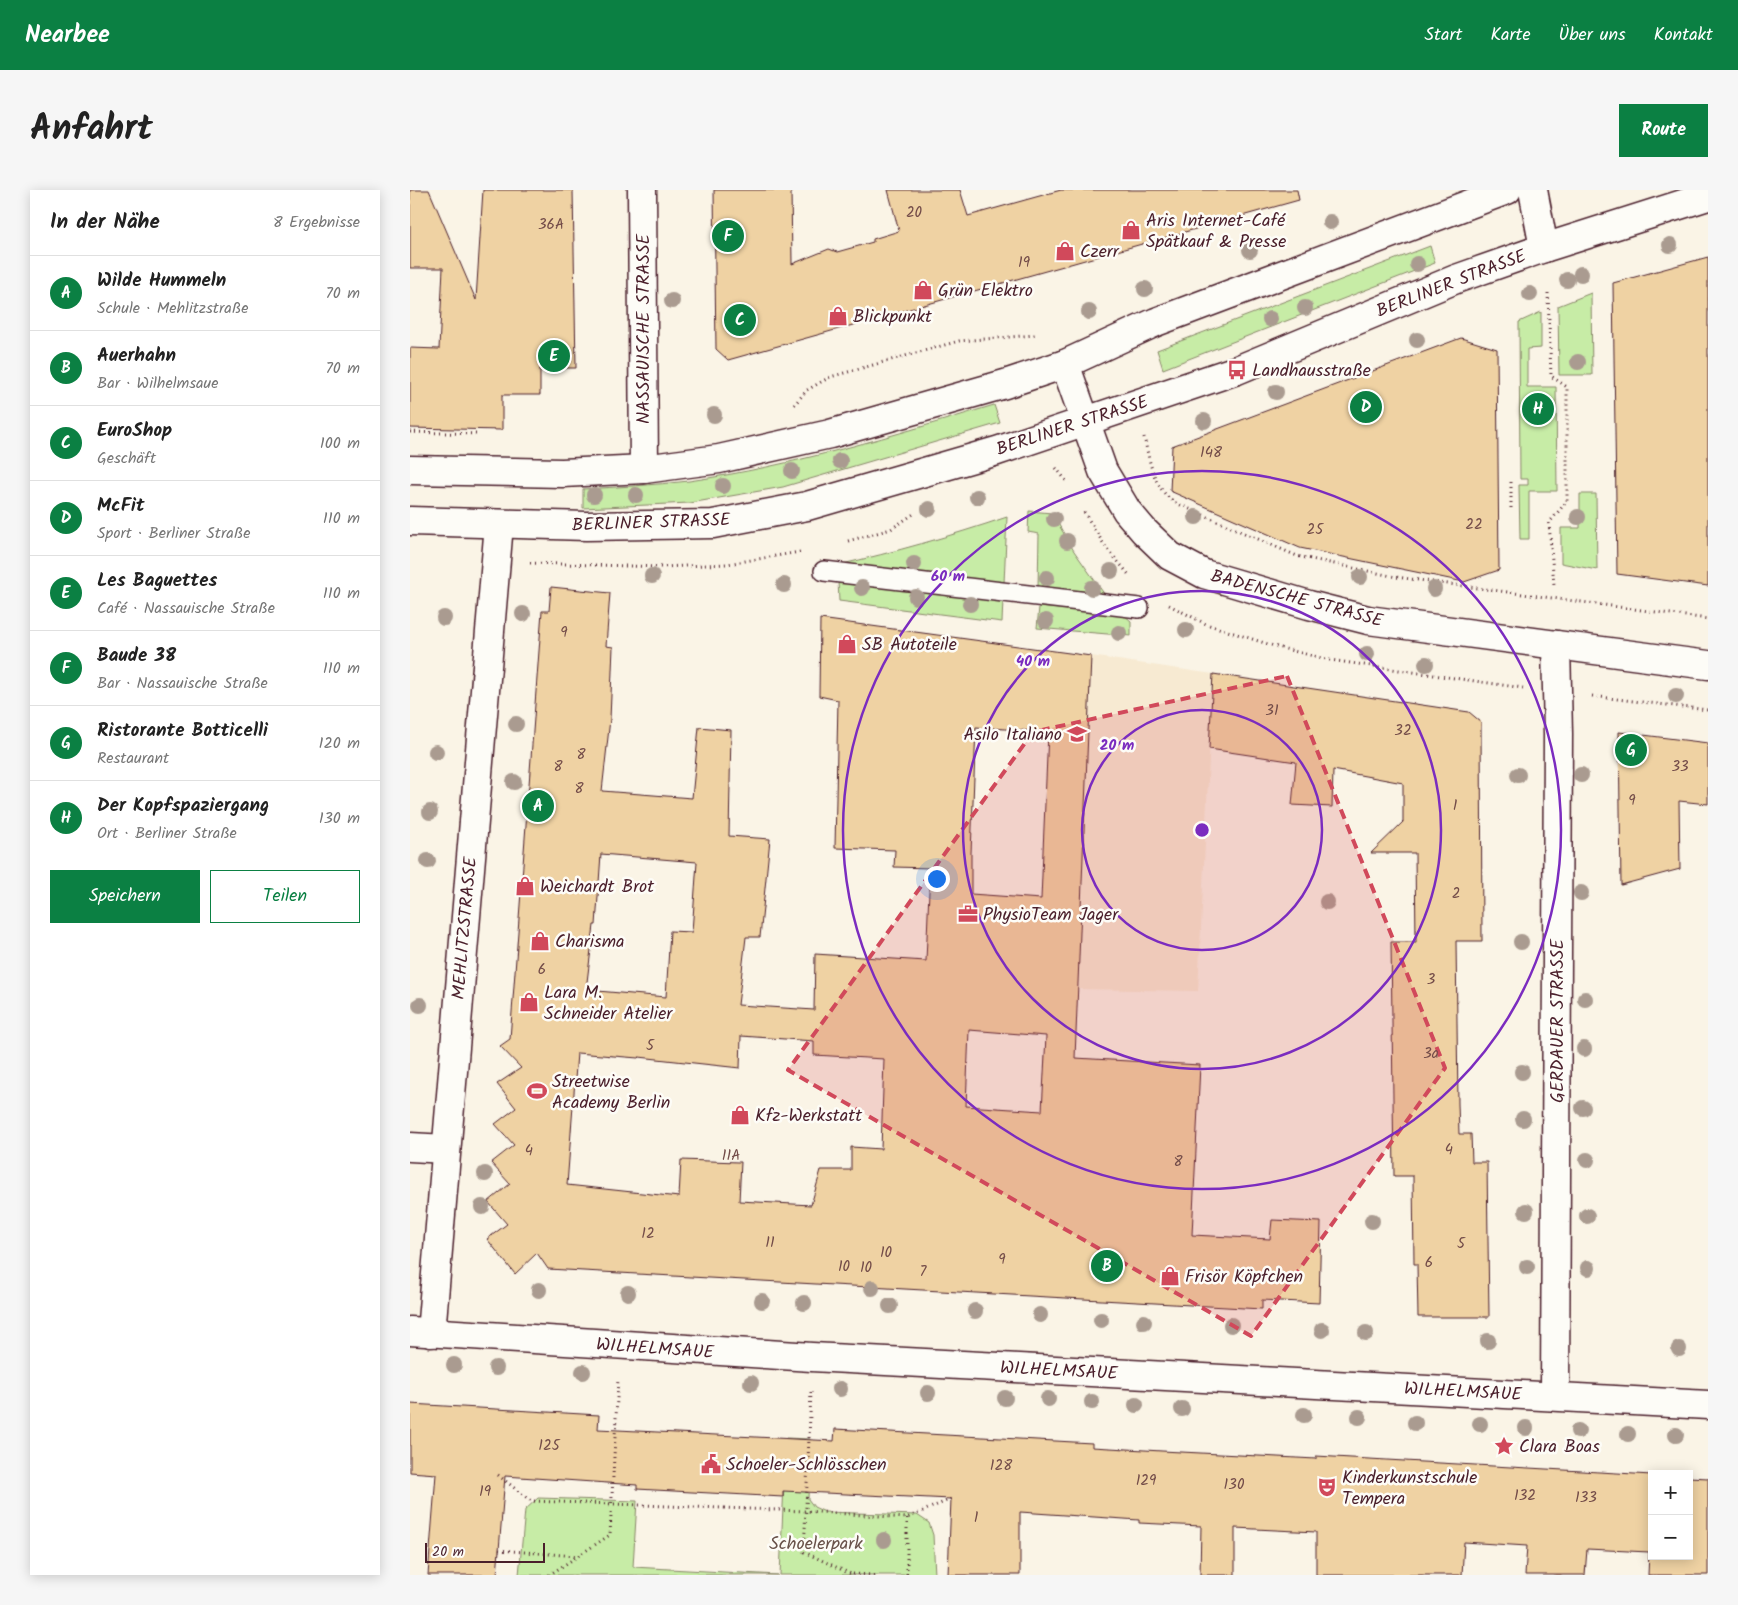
<!DOCTYPE html>
<html lang="de">
<head>
<meta charset="utf-8">
<style>
  body { margin:0; font-family:Kalam,sans-serif; background:#f6f6f6; color:#222 }
  .controls { position:absolute; right:15px; bottom:15px; display:grid; overflow:hidden; border-radius:0px; box-shadow:0 2px 12px #0003 }
  .controls button { width:45px; height:45px; display:grid; place-items:center; padding:0; border:0; border-bottom:1px solid #e0e0e0; background:#fff; color:#222; font:25px sans-serif }
  .scale { position:absolute; left:15px; bottom:12px; width:120px; box-sizing:border-box; padding-left:5px; border:2px solid #4a1f2b; border-top:0; font-size:14px; line-height:18px; white-space:nowrap; color:#4a1f2b; -webkit-text-stroke:4px #fdfcf7; paint-order:stroke }
  .you { position:absolute; left:526px; top:688px; width:18px; height:18px; margin:-12px; border:4px solid #fff; border-radius:50%; background:#1a73e8; box-shadow:0 0 0 8px #1a73e833 }
  .badge { display:grid; place-items:center; width:32px; height:32px; border-radius:50%; background:#0b8043; color:#fff; font-size:16px; font-weight:700 }
  .pin { position:absolute; translate:-50% -50%; border:2px solid #fff; box-shadow:0 1px 5px #0006 }
  .list { margin:0; padding:0; list-style:none }
  h2 { display:flex; justify-content:space-between; align-items:center; height:65px; margin:0; padding:0 20px; font-size:21px }
  h2 small { font-size:16px; font-weight:400; color:#767676 }
  .list li { display:grid; grid-template-columns:32px 1fr auto; gap:15px; align-items:center; box-sizing:border-box; height:75px; padding:0 20px; border-top:1px solid #e0e0e0 }
  .list b { display:block; font-size:19px; white-space:nowrap }
  .list p { margin:0; font-size:16px; white-space:nowrap; color:#767676 }
  .list em { font-size:16px; font-style:normal; color:#767676 }
  .actions { display:flex; gap:10px; padding:15px 20px }
  .actions a { flex:1; padding:11px 0; border:1px solid #0b8043; border-radius:0px; text-align:center; font-size:18px; color:#0b8043 }
  .actions .main { background:#0b8043; color:#fff }
  .map { position:relative; flex:none; width:1298px; height:1385px; overflow:hidden; border-radius:0px }
  header { display:flex; align-items:center; gap:30px; box-sizing:border-box; height:70px; padding:0 25px; background:#0b8043; color:#fff }
  header strong { font-size:24px }
  nav { display:flex; gap:28px; margin-inline-start:auto; font-size:18px }
  .intro { display:flex; align-items:center; justify-content:space-between; box-sizing:border-box; height:120px; padding:0 30px }
  h1 { margin:0; font-size:35px }
  .button { padding:12px 22px; border-radius:0px; background:#0b8043; color:#fff; font-size:18px; font-weight:700 }
  main { display:flex; gap:30px; padding:0 30px }
  aside { flex:1; background:#fff; border-radius:0px; box-shadow:0 2px 12px #0003 }
  .map>svg:first-child { display:block }
  .built { fill:#f7ead2 }
  .green { fill:#c7eca6; stroke:#888668 }
  .building { fill:#efd2a3; stroke:#4a1f2b; fill-rule:evenodd }
  .lines { fill:none; stroke-linecap:round; stroke-linejoin:round }
  .lane-casing { stroke:#4a1f2b; stroke-width:22 }
  .street-casing { stroke:#4a1f2b; stroke-width:31 }
  .secondary-casing { stroke:#4a1f2b; stroke-width:31 }
  .path { stroke:#4a1f2b; stroke-width:3; stroke-dasharray:1 4; stroke-linecap:butt }
  .lane { stroke:#fdfcf7; stroke-width:19 }
  .street { stroke:#fdfcf7; stroke-width:28 }
  .secondary { stroke:#fdfcf7; stroke-width:28 }
  .tree { fill:#aa9b90 }
  .marked { fill:#d1495b; fill-opacity:0.2; stroke:#d1495b; stroke-width:4; stroke-dasharray:10 6; stroke-linejoin:round }
  .ring { fill:none; stroke:#7b2cbf; stroke-width:2.5 }
  .labels { text-anchor:middle; stroke-width:5; stroke-linejoin:round; paint-order:stroke }
  .number-label { font-size:15px; fill:#734c49 }
  .poi-label { font-size:18px; fill:#4a1f2b; stroke:#fdfcf7; text-anchor:start }
  .street-label { font-size:18px; fill:#4a1f2b; stroke:#fdfcf7 }
  .park-label { font-size:18px; fill:#69524a; stroke:#fdfcf7 }
  .centre { fill:#7b2cbf; stroke:#fdfcf7; stroke-width:2.5 }
  .ring-label { font-size:15px; text-anchor:middle; font-weight:bold; fill:#7b2cbf; stroke:#fdfcf7; stroke-width:5; stroke-linejoin:round; paint-order:stroke }
</style>
</head>
<body>
<header>
<strong>Nearbee</strong>
<nav><a>Start</a><a>Karte</a><a>Über uns</a><a>Kontakt</a></nav>
</header>
<div class="intro"><h1>Anfahrt</h1><a class="button">Route</a></div>
<main>
<aside>
<h2>In der Nähe<small>8 Ergebnisse</small></h2>
<ul class="list">
<li><span class="badge">A</span><div><b>Wilde Hummeln</b><p>Schule · Mehlitzstraße</p></div><em>70 m</em></li>
<li><span class="badge">B</span><div><b>Auerhahn</b><p>Bar · Wilhelmsaue</p></div><em>70 m</em></li>
<li><span class="badge">C</span><div><b>EuroShop</b><p>Geschäft</p></div><em>100 m</em></li>
<li><span class="badge">D</span><div><b>McFit</b><p>Sport · Berliner Straße</p></div><em>110 m</em></li>
<li><span class="badge">E</span><div><b>Les Baguettes</b><p>Café · Nassauische Straße</p></div><em>110 m</em></li>
<li><span class="badge">F</span><div><b>Baude 38</b><p>Bar · Nassauische Straße</p></div><em>110 m</em></li>
<li><span class="badge">G</span><div><b>Ristorante Botticelli</b><p>Restaurant</p></div><em>120 m</em></li>
<li><span class="badge">H</span><div><b>Der Kopfspaziergang</b><p>Ort · Berliner Straße</p></div><em>130 m</em></li>
</ul>
<div class="actions"><a class="main">Speichern</a><a>Teilen</a></div>
</aside>
<div class="map">
<svg width="1298" height="1385" viewBox="0 0 1298 1385">
  <rect width="100%" height="100%" fill="#faf4e6"/>
  <filter id="ink" filterUnits="userSpaceOnUse"><feTurbulence type="fractalNoise" baseFrequency=".02" numOctaves="2"/><feDisplacementMap in="SourceGraphic" scale="10" xChannelSelector="R" yChannelSelector="G"/><feConvolveMatrix kernelMatrix="1 2 1 2 8 2 1 2 1" color-interpolation-filters="sRGB"/></filter>
  <g filter="url(#ink)">
    <path class="built" d="M681,466L803,484L788,801L668,799Z"/>
    <g class="green">
      <path d="M1020,56L1025,73L753,179L747,160Z"/>
      <path d="M1181,103L1182,185H1149L1148,116Z"/>
      <path d="M1131,122V158L1117,159V197H1146L1147,301H1119V349H1110L1109,295H1118V289H1110L1109,132Z"/>
      <path d="M584,215L590,233L373,297L280,313L173,318V299C209,297 244,295 279,291C383,276 485,245 584,215Z"/>
      <path d="M1170,304H1186L1187,380L1151,373V338H1170Z"/>
      <path d="M619,321L642,323L664,361L695,405L628,397L629,344L618,342Z"/>
      <path d="M597,327L594,393L428,375C485,362 541,346 597,327Z"/>
      <path d="M428,391L593,410L592,432L429,411Z"/>
      <path d="M629,417L714,425L721,431V446L627,438Z"/>
      <path d="M376,1248L400,1249L398,1309L404,1317L415,1322L507,1325L519,1333L523,1345L525,1385H370Z"/>
      <path d="M128,1308L227,1311L223,1377L368,1385H109L115,1320Z"/>
    </g>
    <g class="building">
      <path d="M0,0H19L66,110L73,0H163L166,178H130V205H92V240L0,238V158L29,159L33,78H0Z"/>
      <path d="M304,0H381L382,74L419,59L427,62L463,52V49L489,41L478,0H550L558,26L651,0H887L889,10L318,170L306,159Z"/>
      <path d="M1298,67V396L1207,384L1203,93Z"/>
      <path d="M1051,148L1087,159L1089,380L1054,392L890,358L760,301L762,256Z"/>
      <path d="M141,397L200,403L196,456L203,457L200,529L192,601L282,608L289,537L321,540L319,646L360,649L350,747H336L328,815L404,820L405,764L516,771L520,678L484,677L485,660L425,658L428,510L409,506L410,429L681,466L665,868L790,875L782,1045L860,1049L862,1030L911,1032L909,1113L852,1110V1119L138,1079L127,1063L105,1084L77,1049L97,1034L78,1012L100,994L81,973L104,955L85,934L106,918L87,894L111,878L90,856L100,849L132,421H139ZM566,537L638,542L631,709L561,704V663ZM191,664L287,672L282,742L260,741L256,807L176,800L184,735H186ZM559,840L636,846L632,921L556,916ZM331,846L404,851V865L474,869L471,959L441,957V980H411L401,1015L329,1011L331,972H328L271,970L269,1007L157,995L167,863L228,868L229,867L330,878Z"/>
      <path d="M803,484L1059,522L1071,532L1072,751H1046L1048,914L1049,944H1061L1062,972H1077L1079,1127H1008L1007,1074H1004L1003,986H984L981,752H1006L1005,663H961L993,632V593L923,580L922,617L882,615L886,572L799,559Z"/>
      <path d="M1209,542L1298,553V614L1269,611L1270,679L1211,695Z"/>
      <path d="M0,1214L189,1225L188,1239L424,1251L425,1239L682,1253V1257L752,1261L906,1269V1266L1242,1285V1366H1279V1287L1298,1288V1385H1238L1239,1362L1177,1359L1175,1385H1115L1117,1356L1054,1352L1052,1385H906V1342L825,1338V1385H790L791,1336L729,1333V1330L610,1322V1385H538L541,1309L373,1301V1307L227,1299V1295L95,1286L87,1385H18L26,1284L0,1282Z"/>
    </g>
    <g class="lines">
      <defs>
        <path id="lane" d="M414,381L729,418"/>
        <g id="street">
          <path d="M232,0L234,279"/>
          <path d="M1123,0L1134,58"/>
          <path d="M0,957L36,959"/>
          <path d="M0,1141L402,1167L1298,1215"/>
          <path d="M21,1143L89,334"/>
          <path d="M1145,1206L1148,544L1146,455"/>
        </g>
        <g id="secondary">
          <path d="M655,174L693,281L717,321L734,341L760,366L794,384L899,415L958,430L1298,475"/>
          <path d="M0,280L152,283L234,279L309,269L420,244L595,194L655,174L746,132L1097,0"/>
          <path d="M0,331L176,336L303,334L397,316L587,261L827,180L1046,89L1134,58L1298,6"/>
        </g>
      </defs>
      <use href="#lane" class="lane-casing"/>
      <use href="#street" class="street-casing"/>
      <use href="#secondary" class="secondary-casing"/>
      <g class="path">
        <path d="M1138,103L1141,186L1157,197V311L1139,333L1144,395"/>
        <path d="M384,215L397,200L420,187L549,151L625,145"/>
        <path d="M0,242L67,244"/>
        <path d="M734,247C740,272 743,299 766,313L887,366L986,387L1298,429"/>
        <path d="M646,278L658,293"/>
        <path d="M1101,292V321"/>
        <path d="M674,322L695,356L720,386"/>
        <path d="M438,351L481,339L505,323"/>
        <path d="M120,373L252,377L317,374L390,362"/>
        <path d="M759,415L796,434L867,457L920,470L1113,498"/>
        <path d="M1182,506L1298,520"/>
        <path d="M401,1202L394,1362L443,1385"/>
        <path d="M88,1285L121,1311L395,1321L497,1328L541,1309"/>
        <path d="M497,1328V1385"/>
        <path d="M89,1360L166,1366"/>
        <path d="M443,1384L466,1385"/>
        <path d="M139,1385L200,1345L208,1189"/>
      </g>
      <use href="#lane" class="lane"/>
      <use href="#street" class="street"/>
      <use href="#secondary" class="secondary"/>
    </g>
    <g class="tree">
      <circle cx="920" cy="32" r="8"/>
      <circle cx="1260" cy="55" r="8"/>
      <circle cx="840" cy="60" r="8"/>
      <circle cx="1007" cy="74" r="8"/>
      <circle cx="1171" cy="84" r="8"/>
      <circle cx="1157" cy="90" r="8"/>
      <circle cx="735" cy="99" r="8"/>
      <circle cx="1120" cy="104" r="8"/>
      <circle cx="262" cy="111" r="8"/>
      <circle cx="895" cy="118" r="8"/>
      <circle cx="679" cy="122" r="8"/>
      <circle cx="860" cy="129" r="8"/>
      <circle cx="1007" cy="150" r="8"/>
      <circle cx="1168" cy="172" r="8"/>
      <circle cx="866" cy="202" r="8"/>
      <circle cx="304" cy="225" r="8"/>
      <circle cx="794" cy="231" r="8"/>
      <circle cx="430" cy="271" r="8"/>
      <circle cx="382" cy="281" r="8"/>
      <circle cx="313" cy="296" r="8"/>
      <circle cx="184" cy="305" r="8"/>
      <circle cx="226" cy="305" r="8"/>
      <circle cx="567" cy="307" r="8"/>
      <circle cx="519" cy="319" r="8"/>
      <circle cx="786" cy="327" r="8"/>
      <circle cx="1168" cy="327" r="8"/>
      <circle cx="644" cy="329" r="8"/>
      <circle cx="657" cy="351" r="8"/>
      <circle cx="504" cy="374" r="8"/>
      <circle cx="701" cy="381" r="8"/>
      <circle cx="242" cy="386" r="8"/>
      <circle cx="950" cy="387" r="8"/>
      <circle cx="637" cy="388" r="8"/>
      <circle cx="374" cy="395" r="8"/>
      <circle cx="452" cy="398" r="8"/>
      <circle cx="682" cy="398" r="8"/>
      <circle cx="1024" cy="399" r="8"/>
      <circle cx="506" cy="407" r="8"/>
      <circle cx="560" cy="414" r="8"/>
      <circle cx="113" cy="424" r="8"/>
      <circle cx="34" cy="428" r="8"/>
      <circle cx="636" cy="431" r="8"/>
      <circle cx="776" cy="440" r="8"/>
      <circle cx="709" cy="443" r="8"/>
      <circle cx="957" cy="464" r="8"/>
      <circle cx="1016" cy="474" r="8"/>
      <circle cx="1266" cy="506" r="8"/>
      <circle cx="106" cy="534" r="8"/>
      <circle cx="26" cy="562" r="8"/>
      <circle cx="1108" cy="585" r="8"/>
      <circle cx="1171" cy="585" r="8"/>
      <circle cx="104" cy="592" r="8"/>
      <circle cx="20" cy="622" r="8"/>
      <circle cx="18" cy="671" r="8"/>
      <circle cx="1171" cy="703" r="8"/>
      <circle cx="917" cy="712" r="8"/>
      <circle cx="1111" cy="752" r="8"/>
      <circle cx="1175" cy="809" r="8"/>
      <circle cx="10" cy="815" r="8"/>
      <circle cx="1174" cy="859" r="8"/>
      <circle cx="1112" cy="882" r="8"/>
      <circle cx="1173" cy="918" r="8"/>
      <circle cx="1113" cy="929" r="8"/>
      <circle cx="1177" cy="970" r="8"/>
      <circle cx="75" cy="984" r="8"/>
      <circle cx="72" cy="1017" r="8"/>
      <circle cx="1116" cy="1021" r="8"/>
      <circle cx="1177" cy="1026" r="8"/>
      <circle cx="962" cy="1031" r="8"/>
      <circle cx="1117" cy="1077" r="8"/>
      <circle cx="1178" cy="1078" r="8"/>
      <circle cx="462" cy="1098" r="8"/>
      <circle cx="129" cy="1100" r="8"/>
      <circle cx="218" cy="1103" r="8"/>
      <circle cx="352" cy="1111" r="8"/>
      <circle cx="394" cy="1113" r="8"/>
      <circle cx="480" cy="1116" r="8"/>
      <circle cx="565" cy="1121" r="8"/>
      <circle cx="630" cy="1125" r="8"/>
      <circle cx="691" cy="1130" r="8"/>
      <circle cx="734" cy="1132" r="8"/>
      <circle cx="821" cy="1135" r="8"/>
      <circle cx="912" cy="1140" r="8"/>
      <circle cx="956" cy="1143" r="8"/>
      <circle cx="1078" cy="1151" r="8"/>
      <circle cx="1269" cy="1159" r="8"/>
      <circle cx="44" cy="1175" r="8"/>
      <circle cx="86" cy="1178" r="8"/>
      <circle cx="173" cy="1182" r="8"/>
      <circle cx="341" cy="1193" r="8"/>
      <circle cx="430" cy="1199" r="8"/>
      <circle cx="518" cy="1203" r="8"/>
      <circle cx="595" cy="1208" r="8"/>
      <circle cx="638" cy="1209" r="8"/>
      <circle cx="682" cy="1212" r="8"/>
      <circle cx="726" cy="1215" r="8"/>
      <circle cx="772" cy="1219" r="8"/>
      <circle cx="894" cy="1225" r="8"/>
      <circle cx="949" cy="1227" r="8"/>
      <circle cx="1005" cy="1233" r="8"/>
      <circle cx="1070" cy="1234" r="8"/>
      <circle cx="1116" cy="1238" r="8"/>
      <circle cx="1168" cy="1241" r="8"/>
      <circle cx="1218" cy="1244" r="8"/>
      <circle cx="1266" cy="1245" r="8"/>
      <circle cx="474" cy="1350" r="8"/>
    </g>
  </g>
  <path class="marked" d="M877,486L1035,878L841,1146L378,880L623,542Z"/>
  <g class="ring">
    <circle cx="792" cy="640" r="120"/>
    <circle cx="792" cy="640" r="239"/>
    <circle cx="792" cy="640" r="359"/>
  </g>
  <defs>
    <symbol id="shop-bare" viewBox="-9 -9 18 18"><path d="M-5-2.5h2.3a2.7 3.5 0 0 1 5.4 0H5L5.5 6h-11ZM-1.5-2.5h3a1.5 2.3 0 0 0-3 0Z" fill="#d1495b" stroke="#fdfcf7" stroke-width="2.5" paint-order="stroke"/></symbol>
    <symbol id="bus-bare" viewBox="-9 -9 18 18"><path d="M-5-6H5V4H4V6H2V4H-2V6H-4V4H-5ZM-3.5-4V0h7V-4ZM-3.5 1.2v1.5H-2V1.2ZM2 1.2v1.5H3.5V1.2Z" fill="#d1495b" stroke="#fdfcf7" stroke-width="2.5" paint-order="stroke"/></symbol>
    <symbol id="school-bare" viewBox="-9 -9 18 18"><path d="M0-5L7-2L0 1L-7-2ZM-4 1L0 2.5L4 1V4Q0 6-4 4Z" fill="#d1495b" stroke="#fdfcf7" stroke-width="2.5" paint-order="stroke"/></symbol>
    <symbol id="office-bare" viewBox="-9 -9 18 18"><path d="M-6-3h4V-5.5h4V-3h4V5H-6ZM-1-4.5V-3h2v-1.5ZM-6 0V1H6V0Z" fill="#d1495b" stroke="#fdfcf7" stroke-width="2.5" paint-order="stroke"/></symbol>
    <symbol id="stadium-bare" viewBox="-9 -9 18 18"><path d="M0-5a6.5 5 0 1 0 0 10a6.5 5 0 1 0 0-10ZM-3.5-1.8h7v3.6h-7Z" fill="#d1495b" stroke="#fdfcf7" stroke-width="2.5" paint-order="stroke"/></symbol>
    <symbol id="sight-bare" viewBox="-9 -9 18 18"><path d="M0-6L1.8-2.2L6-1.7L2.9 1.2L3.7 5.4L0 3.3L-3.7 5.4L-2.9 1.2L-6-1.7L-1.8-2.2Z" fill="#d1495b" stroke="#fdfcf7" stroke-width="2.5" paint-order="stroke"/></symbol>
    <symbol id="civic-bare" viewBox="-9 -9 18 18"><path d="M-.6-6.5H3V-4.5H.6V-3L4-1V1h2V6H-6V1h2V-1L-.6-3ZM-1.2 2.5V6h2.4V2.5Z" fill="#d1495b" stroke="#fdfcf7" stroke-width="2.5" paint-order="stroke"/></symbol>
    <symbol id="theatre-bare" viewBox="-9 -9 18 18"><path d="M-5-5.5Q0-4 5-5.5V0Q5 5 0 6Q-5 5-5 0ZM-3.3-2.5H-1v1.5H-3.3ZM1-2.5H3.3v1.5H1ZM-2.8 1Q0 5.5 2.8 1Z" fill="#d1495b" stroke="#fdfcf7" stroke-width="2.5" paint-order="stroke"/></symbol>
  </defs>
  <g fill-rule="evenodd">
    <use href="#shop-bare" x="707" y="26" width="28" height="28"/>
    <use href="#shop-bare" x="641" y="47" width="28" height="28"/>
    <use href="#shop-bare" x="499" y="86" width="28" height="28"/>
    <use href="#shop-bare" x="414" y="112" width="28" height="28"/>
    <use href="#bus-bare" x="813" y="166" width="28" height="28"/>
    <use href="#shop-bare" x="423" y="440" width="28" height="28"/>
    <use href="#school-bare" x="653" y="530" width="28" height="28"/>
    <use href="#shop-bare" x="101" y="682" width="28" height="28"/>
    <use href="#office-bare" x="544" y="710" width="28" height="28"/>
    <use href="#shop-bare" x="116" y="737" width="28" height="28"/>
    <use href="#shop-bare" x="105" y="798" width="28" height="28"/>
    <use href="#stadium-bare" x="113" y="887" width="28" height="28"/>
    <use href="#shop-bare" x="316" y="911" width="28" height="28"/>
    <use href="#shop-bare" x="746" y="1072" width="28" height="28"/>
    <use href="#sight-bare" x="1080" y="1242" width="28" height="28"/>
    <use href="#civic-bare" x="287" y="1260" width="28" height="28"/>
    <use href="#theatre-bare" x="903" y="1283" width="28" height="28"/>
  </g>
  <g class="labels">
    <g class="number-label">
      <text x="504" y="27">20</text>
      <text x="141" y="39">36A</text>
      <text x="614" y="77">19</text>
      <text x="801" y="267">148</text>
      <text x="1064" y="339">22</text>
      <text x="905" y="344">25</text>
      <text x="154" y="447">9</text>
      <text x="862" y="525">31</text>
      <text x="993" y="545">32</text>
      <text x="171" y="569">8</text>
      <text x="148" y="581">8</text>
      <text x="1270" y="581">33</text>
      <text x="169" y="603">8</text>
      <text x="1222" y="615">9</text>
      <text x="1045" y="620">1</text>
      <text x="1046" y="708">2</text>
      <text x="132" y="784">6</text>
      <text x="1021" y="794">3</text>
      <text x="240" y="860">5</text>
      <text x="1021" y="868">3a</text>
      <text x="1039" y="964">4</text>
      <text x="119" y="965">4</text>
      <text x="321" y="970">11A</text>
      <text x="768" y="976">8</text>
      <text x="238" y="1048">12</text>
      <text x="360" y="1057">11</text>
      <text x="1051" y="1058">5</text>
      <text x="476" y="1067">10</text>
      <text x="592" y="1074">9</text>
      <text x="1019" y="1077">6</text>
      <text x="434" y="1081">10</text>
      <text x="456" y="1082">10</text>
      <text x="513" y="1086">7</text>
      <text x="139" y="1260">125</text>
      <text x="591" y="1280">128</text>
      <text x="736" y="1295">129</text>
      <text x="824" y="1299">130</text>
      <text x="75" y="1306">19</text>
      <text x="1115" y="1310">132</text>
      <text x="1176" y="1312">133</text>
      <text x="566" y="1332">1</text>
    </g>
    <g class="poi-label">
      <text x="736" y="36">Aris Internet-Café<tspan x="736" dy="21">Spätkauf &amp; Presse</tspan></text>
      <text x="670" y="67">Czerr</text>
      <text x="528" y="106">Grün Elektro</text>
      <text x="443" y="132">Blickpunkt</text>
      <text x="842" y="186">Landhausstraße</text>
      <text x="452" y="460">SB Autoteile</text>
      <text x="652" y="550" text-anchor="end">Asilo Italiano</text>
      <text x="130" y="702">Weichardt Brot</text>
      <text x="573" y="730">PhysioTeam Jager</text>
      <text x="145" y="757">Charisma</text>
      <text x="134" y="808">Lara M.<tspan x="134" dy="21">Schneider Atelier</tspan></text>
      <text x="142" y="897">Streetwise<tspan x="142" dy="21">Academy Berlin</tspan></text>
      <text x="345" y="931">Kfz-Werkstatt</text>
      <text x="775" y="1092">Frisör Köpfchen</text>
      <text x="1109" y="1262">Clara Boas</text>
      <text x="316" y="1280">Schoeler-Schlösschen</text>
      <text x="932" y="1293">Kinderkunstschule<tspan x="932" dy="21">Tempera</tspan></text>
    </g>
    <g class="street-label">
      <text transform="translate(1041 93) rotate(-21)" y="6">BERLINER STRASSE</text>
      <text transform="translate(233 139) rotate(-90)" y="6">NASSAUISCHE STRASSE</text>
      <text transform="translate(662 235) rotate(-18)" y="6">BERLINER STRASSE</text>
      <text transform="translate(241 332) rotate(-2)" y="6">BERLINER STRASSE</text>
      <text transform="translate(887 408) rotate(15)" y="6">BADENSCHE STRASSE</text>
      <text transform="translate(54 738) rotate(-85)" y="6">MEHLITZSTRASSE</text>
      <text transform="translate(1147 831) rotate(-90)" y="6">GERDAUER STRASSE</text>
      <text transform="translate(245 1158) rotate(4)" y="6">WILHELMSAUE</text>
      <text transform="translate(649 1180) rotate(3)" y="6">WILHELMSAUE</text>
      <text transform="translate(1053 1201) rotate(3)" y="6">WILHELMSAUE</text>
    </g>
    <g class="park-label">
      <text x="406" y="1359">Schoelerpark</text>
    </g>
  </g>
  <circle cx="792" cy="640" r="8" class="centre"/>
  <g class="ring-label">
    <text x="538" y="391">60 m</text>
    <text x="623" y="476">40 m</text>
    <text x="707" y="560">20 m</text>
  </g>
</svg>
<div class="controls">
<button>+</button>
<button>−</button>
</div>
<div class="scale">20 m</div>
<div class="you"></div>
<div class="pin badge" style="left:128px;top:616px">A</div>
<div class="pin badge" style="left:697px;top:1076px">B</div>
<div class="pin badge" style="left:330px;top:130px">C</div>
<div class="pin badge" style="left:956px;top:217px">D</div>
<div class="pin badge" style="left:144px;top:166px">E</div>
<div class="pin badge" style="left:318px;top:46px">F</div>
<div class="pin badge" style="left:1221px;top:560px">G</div>
<div class="pin badge" style="left:1128px;top:219px">H</div>
</div>
</main>
</body>
</html>
